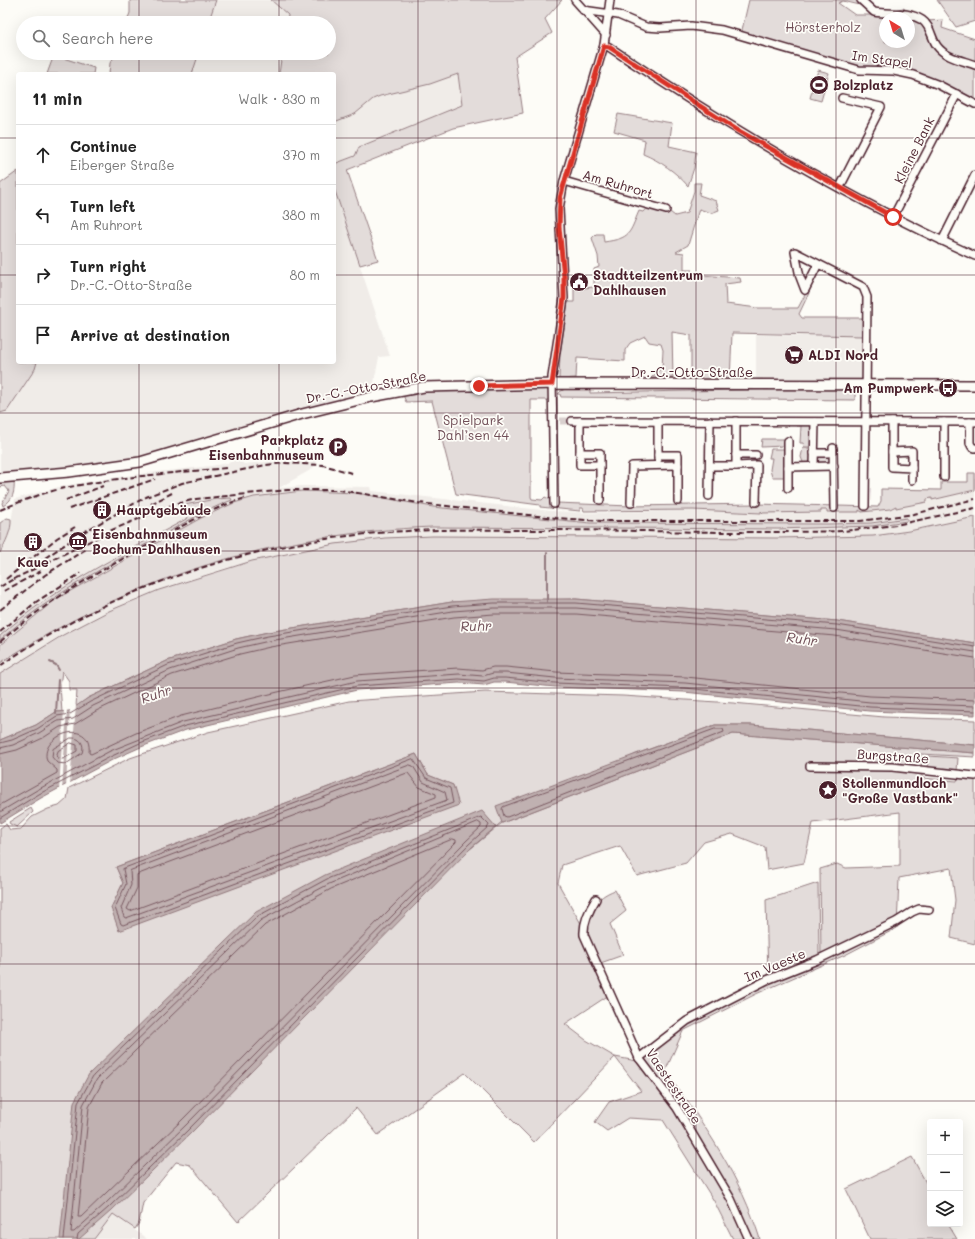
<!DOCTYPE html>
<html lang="en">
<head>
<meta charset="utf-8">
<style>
  body { margin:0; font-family:Mali,sans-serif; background:#f2f2f2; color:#222 }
  .controls { position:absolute; right:12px; bottom:12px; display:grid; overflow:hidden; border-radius:4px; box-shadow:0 4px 16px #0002 }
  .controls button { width:36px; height:36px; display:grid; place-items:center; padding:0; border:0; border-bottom:1px solid #e0e0e0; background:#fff; color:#222; font:20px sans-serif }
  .compass { position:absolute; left:879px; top:12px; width:36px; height:36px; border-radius:50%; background:#fff; box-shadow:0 4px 16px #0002; rotate:322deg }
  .stop { position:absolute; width:12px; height:12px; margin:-9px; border:3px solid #d93025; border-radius:50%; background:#fff }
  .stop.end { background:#d93025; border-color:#fff; box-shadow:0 1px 4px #0008 }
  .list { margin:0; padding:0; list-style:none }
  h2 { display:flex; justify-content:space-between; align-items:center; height:52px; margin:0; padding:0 16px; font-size:17px }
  h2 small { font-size:13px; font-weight:400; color:#767676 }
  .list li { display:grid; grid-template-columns:26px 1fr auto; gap:12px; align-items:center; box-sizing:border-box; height:60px; padding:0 16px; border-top:1px solid #e0e0e0 }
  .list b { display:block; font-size:15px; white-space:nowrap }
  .list p { margin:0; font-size:13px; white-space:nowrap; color:#767676 }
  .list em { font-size:13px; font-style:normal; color:#767676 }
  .icon { flex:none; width:22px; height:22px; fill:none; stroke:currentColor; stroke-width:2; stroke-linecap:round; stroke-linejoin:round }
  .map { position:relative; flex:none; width:975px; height:1239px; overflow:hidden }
  .search { position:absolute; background:#fff; box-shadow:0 4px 16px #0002; left:16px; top:16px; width:320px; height:44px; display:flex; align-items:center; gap:10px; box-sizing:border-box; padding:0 14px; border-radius:22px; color:#767676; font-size:15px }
  .panel { position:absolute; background:#fff; box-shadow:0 4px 16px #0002; left:16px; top:72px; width:320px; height:292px; border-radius:4px }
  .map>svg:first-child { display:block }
  .built { fill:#f0ece8 }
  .green { fill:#e3dcda; stroke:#967e82; fill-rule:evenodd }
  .water { fill:#c0b1b1; stroke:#91777b }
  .pier { fill:#fdfcf7 }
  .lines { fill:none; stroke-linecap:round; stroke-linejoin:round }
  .shore { stroke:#795961; stroke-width:1 }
  .stream { stroke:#91777b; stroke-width:2 }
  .street-tunnel { stroke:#d9d0ce; stroke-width:7; stroke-dasharray:7 3.5; stroke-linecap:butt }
  .street-casing { stroke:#4a1f2b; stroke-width:10 }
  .secondary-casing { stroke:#4a1f2b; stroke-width:12 }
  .street { stroke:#fdfcf7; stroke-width:7 }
  .secondary { stroke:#fdfcf7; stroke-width:9 }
  .rail { stroke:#4a1f2b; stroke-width:2; stroke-dasharray:6 3; stroke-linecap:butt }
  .route { stroke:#d93025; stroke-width:5 }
  .grid { fill:none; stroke:#4a1f2b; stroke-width:1; stroke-opacity:0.55 }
  .labels { text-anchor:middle; stroke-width:3.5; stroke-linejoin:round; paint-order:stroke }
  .park-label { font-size:13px; fill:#704e57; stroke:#fdfcf7 }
  .street-label { font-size:13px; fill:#4a1f2b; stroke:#fdfcf7 }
  .poi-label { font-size:13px; font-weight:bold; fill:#4a1f2b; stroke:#fdfcf7; text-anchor:start }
  .water-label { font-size:14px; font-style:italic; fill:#73525a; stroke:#fdfcf7 }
</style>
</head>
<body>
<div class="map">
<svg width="975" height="1239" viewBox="0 0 975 1239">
  <rect width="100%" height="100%" fill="#fdfcf7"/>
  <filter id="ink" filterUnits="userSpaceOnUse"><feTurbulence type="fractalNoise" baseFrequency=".025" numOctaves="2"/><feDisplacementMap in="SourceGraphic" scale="8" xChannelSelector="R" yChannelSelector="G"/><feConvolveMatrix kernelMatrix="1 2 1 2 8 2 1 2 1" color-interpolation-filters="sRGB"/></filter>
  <g filter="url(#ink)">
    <g class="built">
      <path d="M216,0H271L288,15L287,23H208Z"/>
      <path d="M199,53H282L279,74H192Z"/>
      <path d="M458,74L462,105L359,147L355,156L334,164V109Z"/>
      <path d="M334,188L390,356L379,357L373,388L139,460L0,475V413L13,401L35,369L37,362H334Z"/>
      <path d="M756,335L862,336V381L756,382Z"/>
      <path d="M312,453L316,455V464L312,469L279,488L302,486L371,487L372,491L551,511L590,513L692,510L760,513L761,511L821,512V510H827V512L896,506L897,508L927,502L926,499L932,498L933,500L975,490V517L909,531L873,536L777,538L433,536L286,553L219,570L135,599L63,635L0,674V663L28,645L108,602L133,591L222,559L285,544L333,536L383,529L432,527L825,528L872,526L907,521V518L871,523L829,524L590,523L433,507L357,493L322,491L278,493L254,497L219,509L131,556L56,599L0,645V553L9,533L15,499L62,486L139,474L211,466L228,463L239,459L244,464L282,460Z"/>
      <path d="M113,1214L147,1239H94Z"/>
    </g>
    <g class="green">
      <path d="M130,0H216L208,23H126L130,13Z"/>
      <path d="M271,0H562L545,19L552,33L515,57L523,113L453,128L347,170L378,260L360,265L334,188V164L355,156L359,147L462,105L458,74L430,84L380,96L373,99L355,114L334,122V74H279L282,53H329V23H287L288,15Z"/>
      <path d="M749,0H858L860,5L843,1L838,3L855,15H873L903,8L927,21L943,20L942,28L975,39V100L958,90L906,69L859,67L744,33L742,30ZM885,18H909V42H885Z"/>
      <path d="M937,0H975V21L956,27Z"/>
      <path d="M117,53H199L192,74H109L110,63Z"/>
      <path d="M54,55L94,68L93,74H47Z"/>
      <path d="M818,70L829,73L821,101L810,98Z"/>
      <path d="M618,114L672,123L669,146L696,152L694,168L688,186C676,172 660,161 643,154L645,140L614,131Z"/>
      <path d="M18,171V362H37L35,369L7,411L0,413V184Z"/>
      <path d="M694,183H701L699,195L716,201L719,210L711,213L699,209L688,245L676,252L684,253V270H692L689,274L740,278L741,282L725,284L726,304L758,308H798L806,293H809L799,314L802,318H862V336L732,333L730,382H691V335L672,332L673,378H651L662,368L663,350L661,344L649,342L645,336L630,343L625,350V361L577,358L576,378L559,379L560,355L568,302H574V289L594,287V269L599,267L598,256L592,238L596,234H603L604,242C631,238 629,234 639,211L643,212L648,206L670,212L675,216L687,213L694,191Z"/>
      <path d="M550,388V400H531V497L532,499L542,500L545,497L557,503L630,506L756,504L878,507L881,501V489L941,490V482H968V473H975V490L932,500V498L927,499V502L896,508V506L890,509L862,512L859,510V512H827V510H821V512L763,513L761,511V513L693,510L584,511L583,508H580V511L540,507V505L456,494L432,401L406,402L403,395L432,391Z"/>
      <path d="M590,388V393L787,389H855V400L561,397L560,394H558C563,386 581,388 590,388Z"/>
      <path d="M811,423V447H804L803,443H800L801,426H797L798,424Z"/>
      <path d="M762,439H785V446L761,447Z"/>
      <path d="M803,448H812L813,450L833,448L831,462L804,465L801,457Z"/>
      <path d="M771,449H785V477H772L770,470L772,458H769Z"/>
      <path d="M14,480C15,492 13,500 3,506L2,503L9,491L5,486L0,487V482Z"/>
      <path d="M302,491L357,493L433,507L590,523L829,524L871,523L907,518V521L872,526L778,529L432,527C272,534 135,576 0,663V645L56,599L201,518L234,503L254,497Z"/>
      <path d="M231,498L232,500C203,511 177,527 150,542C97,571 45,599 0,640V636C55,586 123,554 188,518L184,505L216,499Z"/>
      <path d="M975,517V643L837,621L576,599L452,602L268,632L236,639L167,661L88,698L76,707L77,690H69V681L62,671L60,686L62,712H56L36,725L0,740V674L63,635L109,611L159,590L252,561L335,544L385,538L433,536L777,538L873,536L909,531Z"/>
      <path d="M7,518L11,519C12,530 5,543 0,553V523Z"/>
      <path d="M485,692L623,696L733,703L884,717L975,720V745L751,725H715L636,754L504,820L470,849L502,823L733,734L975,753V757L921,754L922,778L957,781L958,777L975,779V944L951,938L955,900L951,868L899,878L897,928L845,955L756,994L683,1031L665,1072C704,1122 741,1178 760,1239H733L714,1201L663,1120L628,1118L607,1131L595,1122L609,1102L641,1091L615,1057L534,1142L465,1073L378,1135L356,1108L238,1222L190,1165L176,1162L143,1203L139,1223L135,1229L113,1214L94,1239H0V828L6,824L10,830L21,829L32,817L48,809L59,806L67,799L69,788L130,758L208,732L349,701ZM416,754L428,775L453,785L111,908L123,883L116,867ZM900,812V866L846,868L837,864L820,869L821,957L679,1028L637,1061L615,1057L586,1040L565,1024L609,995L595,965L623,955L610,924L626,911L615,890C594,898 591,909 588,930L584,929L558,883L562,865L620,846L637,876L686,863L704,842L732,834L765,847L767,870L804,863L813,823Z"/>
      <path d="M928,756L958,758L957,771L927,769Z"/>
      <path d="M31,808L33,812L17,827L10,824L9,822Z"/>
      <path d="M818,883L819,958L768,979L766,900Z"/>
      <path d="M912,1157L930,1190V1224H948L957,1239H870L846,1189Z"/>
    </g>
    <g class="water">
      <path d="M494,599H576L837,621L975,643V715L869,711L684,692L555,687L505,682H494L484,685L459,683L357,690L186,730L141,747L114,759L41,798L0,823V740L36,725L56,712L69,711L88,698L167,661L236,639L268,632L452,602Z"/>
      <path d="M715,725H751L975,745V753L733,734L502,823L496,806Z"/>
      <path d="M416,754L428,775L453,785L459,805L119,931L111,908L123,883L116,867Z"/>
      <path d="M482,811L496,827L472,847L193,1131L111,1211L79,1239H60L74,1102L89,1074L256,912L325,875Z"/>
    </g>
    <g class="pier">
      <path d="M76,705L70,785L66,788L70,708Z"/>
      <path d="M64,709H67L62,790L59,791Z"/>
    </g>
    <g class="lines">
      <g class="shore">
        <path d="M715,729H723L724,732L507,817L504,816L502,809L503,807Z"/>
        <path d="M71,738C80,737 85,744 82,753L66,764L57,763L52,757L53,749Z"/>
        <path d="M0,743L12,740L37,729L57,716L70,714L90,702L168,665L237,643L268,636L452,606L494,603H576L837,625L975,647"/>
        <path d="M71,743L77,745V751L63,759L58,758L57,755L58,751Z"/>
        <path d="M0,748L13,745L39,733L58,721L73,719L93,706L170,670L238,648L269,641L453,611L494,608H576L836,630L975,652"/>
        <path d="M0,754L17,750L43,738L60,727L75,724L96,711L172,675L240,654L270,647L454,617L494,614H576L835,636L975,658"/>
        <path d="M413,759L426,778L450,788L453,803L123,925L121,924L115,908L126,884L123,869Z"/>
        <path d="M410,765L413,766L423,782L445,792L447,800L126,918L124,917L121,908L131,885L130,871Z"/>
        <path d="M408,773L419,787L436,794V797L130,911L127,909L137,888V875Z"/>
        <path d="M0,805L57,773V770L47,761C38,735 93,716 89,753L91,754L136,733L181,716L278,692L355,675L458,668L482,670L493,667H506L556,672L686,677L870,696L975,700"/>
        <path d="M0,812L37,790L110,751L183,722L357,681L459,674L483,676L493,673H506L555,678L685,683L870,702L975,706"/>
        <path d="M0,818L39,794L112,756L140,743L185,726L357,686L459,679L484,681L494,678H505L555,683L685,688L870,707L975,711"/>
        <path d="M478,822L481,824V827L466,841L187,1124L105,1204L74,1232H71L83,1105L97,1079L261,920L329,884Z"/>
        <path d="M453,839L456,840V842L182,1120L81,1217H78L89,1107L102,1083L265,925L331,889Z"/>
        <path d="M64,1239L78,1103L93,1076L258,916L327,879L481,817L489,825L488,827L469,844L190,1128L108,1208L78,1234L77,1239"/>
      </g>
      <g class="stream">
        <path d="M547,602V553"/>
        <path d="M50,662L56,665L59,670"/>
        <path d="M56,713L58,680"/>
      </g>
      <path class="street-tunnel" d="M560,421H572"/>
      <defs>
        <g id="street">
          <path d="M575,0L606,35"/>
          <path d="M861,0L874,12C891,15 906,10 922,20C931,26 931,38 937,46C946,58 962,60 975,65"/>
          <path d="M583,10L618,15L646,27L660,28L691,26L722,30L859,70L894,71L913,75L939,85L975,104"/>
          <path d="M604,45L609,47C726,126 847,198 975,256"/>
          <path d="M564,181L666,210"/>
          <path d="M840,187L881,107L842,98"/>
          <path d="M893,217L957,94"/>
          <path d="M942,241L975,175"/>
          <path d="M818,264L805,290L800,277L795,252L863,287L867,297L865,506"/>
          <path d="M572,421L975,422"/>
          <path d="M580,421V465H600"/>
          <path d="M658,421V459"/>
          <path d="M736,421V466L757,465L756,502"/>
          <path d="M892,422V467L912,468V480"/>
          <path d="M970,422V443L972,447L975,448"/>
          <path d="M788,441V488"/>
          <path d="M833,448L834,508"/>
          <path d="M892,452L912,451V468"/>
          <path d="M580,453H600V500"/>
          <path d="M814,453H828"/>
          <path d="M658,455H678V501"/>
          <path d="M736,455H756"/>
          <path d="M710,466H736"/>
          <path d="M814,466L815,422"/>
          <path d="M788,467L834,466"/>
          <path d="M944,477V422"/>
          <path d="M709,496L710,421"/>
          <path d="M631,503L632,466L678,465"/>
          <path d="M554,504L552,377L564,298L559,209L564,181L604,45L610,0"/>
          <path d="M810,766L892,767L975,776"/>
          <path d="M596,899C589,910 583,922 584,935L639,1058L677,1108L731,1199L749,1239"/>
          <path d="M639,1058L687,1021L767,980L817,960L896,922L912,912L919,909L929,910"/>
        </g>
        <path id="secondary" d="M0,478L69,472L140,462L302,414L371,397L424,387L556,384L975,385"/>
      </defs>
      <use href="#street" class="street-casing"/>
      <use href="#secondary" class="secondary-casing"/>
      <use href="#street" class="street"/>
      <use href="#secondary" class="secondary"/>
      <g class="rail">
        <path d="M66,500L103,486"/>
        <path d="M151,504L172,493"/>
        <path d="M69,509L155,479"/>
        <path d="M0,510C19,502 40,494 60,489C115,477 172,473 227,468"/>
        <path d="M45,558L82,533L146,497L182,483L266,465L285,463L323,465L355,474"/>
        <path d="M6,579L57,538L75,527"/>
        <path d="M14,579L112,530L172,505L196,499L288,490H340L419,503L556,518L602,521H860L914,514L975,499"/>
        <path d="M0,587L17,577"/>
        <path d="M4,591L41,571"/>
        <path d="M0,610L45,575L86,549"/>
        <path d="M0,632L36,602L81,573"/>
        <path d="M0,642C46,601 98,572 152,543C182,526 212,508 245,498"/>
        <path d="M0,666C104,593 231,549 357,535C417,528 477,530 537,530C638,530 741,534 843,531L896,525L975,508"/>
      </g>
    </g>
  </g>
  <g class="lines" filter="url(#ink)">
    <path class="route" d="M479,386L552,384L564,298V277L559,227L560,198L604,46L609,47L737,130L893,217"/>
  </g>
  <path class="grid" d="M139,0V23M279,0V23M418,0V1239M557,0V1239M696,0V1239M836,0V1239M139,53V74M279,53V74M0,138H18M334,138H975M0,275H18M334,275H975M139,362V1239M279,362V1239M0,413H975M0,551H975M0,688H975M0,826H975M0,964H975M0,1101H975"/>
  <defs>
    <symbol id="stadium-disc" viewBox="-11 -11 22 22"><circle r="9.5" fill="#4a1f2b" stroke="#fdfcf7"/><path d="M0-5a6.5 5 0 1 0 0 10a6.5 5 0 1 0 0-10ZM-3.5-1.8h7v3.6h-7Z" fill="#fff"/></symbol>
    <symbol id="civic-disc" viewBox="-11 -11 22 22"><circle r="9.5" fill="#4a1f2b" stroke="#fdfcf7"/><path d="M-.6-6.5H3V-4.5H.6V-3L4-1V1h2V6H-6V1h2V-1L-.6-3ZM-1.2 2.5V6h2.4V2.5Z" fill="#fff"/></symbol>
    <symbol id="supermarket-disc" viewBox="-11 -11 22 22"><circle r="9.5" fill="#4a1f2b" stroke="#fdfcf7"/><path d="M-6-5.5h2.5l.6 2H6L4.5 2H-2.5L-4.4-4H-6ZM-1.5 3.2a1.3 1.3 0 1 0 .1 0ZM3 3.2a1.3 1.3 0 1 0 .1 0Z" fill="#fff"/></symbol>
    <symbol id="bus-disc" viewBox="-11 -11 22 22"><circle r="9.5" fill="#4a1f2b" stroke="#fdfcf7"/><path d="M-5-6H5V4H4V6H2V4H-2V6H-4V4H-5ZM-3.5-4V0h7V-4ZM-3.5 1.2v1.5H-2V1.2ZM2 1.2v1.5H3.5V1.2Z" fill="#fff"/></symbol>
    <symbol id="parking-disc" viewBox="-11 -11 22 22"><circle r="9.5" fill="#4a1f2b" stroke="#fdfcf7"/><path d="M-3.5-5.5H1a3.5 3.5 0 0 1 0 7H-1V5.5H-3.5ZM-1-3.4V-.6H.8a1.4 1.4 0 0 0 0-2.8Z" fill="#fff"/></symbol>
    <symbol id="building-disc" viewBox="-11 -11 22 22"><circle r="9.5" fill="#4a1f2b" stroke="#fdfcf7"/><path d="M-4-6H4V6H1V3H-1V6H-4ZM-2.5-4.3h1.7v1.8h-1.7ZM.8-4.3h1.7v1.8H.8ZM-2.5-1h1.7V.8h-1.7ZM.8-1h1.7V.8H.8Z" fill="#fff"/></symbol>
    <symbol id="museum-disc" viewBox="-11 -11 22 22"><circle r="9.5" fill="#4a1f2b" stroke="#fdfcf7"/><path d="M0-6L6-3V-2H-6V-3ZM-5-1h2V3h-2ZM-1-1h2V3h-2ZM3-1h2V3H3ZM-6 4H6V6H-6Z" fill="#fff"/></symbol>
    <symbol id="sight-disc" viewBox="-11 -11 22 22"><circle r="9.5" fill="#4a1f2b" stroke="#fdfcf7"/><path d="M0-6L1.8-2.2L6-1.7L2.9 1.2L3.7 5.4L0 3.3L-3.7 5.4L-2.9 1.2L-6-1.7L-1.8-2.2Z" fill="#fff"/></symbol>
  </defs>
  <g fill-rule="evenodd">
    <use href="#stadium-disc" x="808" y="74" width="22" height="22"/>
    <use href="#civic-disc" x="568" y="271" width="22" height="22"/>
    <use href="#supermarket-disc" x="783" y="344" width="22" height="22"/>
    <use href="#bus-disc" x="937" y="377" width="22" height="22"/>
    <use href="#parking-disc" x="327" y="436" width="22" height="22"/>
    <use href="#building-disc" x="91" y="499" width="22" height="22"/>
    <use href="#museum-disc" x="67" y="530" width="22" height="22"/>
    <use href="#building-disc" x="22" y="531" width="22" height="22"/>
    <use href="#sight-disc" x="817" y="779" width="22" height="22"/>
  </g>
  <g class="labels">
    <g class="park-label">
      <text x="823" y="32">Hörsterholz</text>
      <text x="473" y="425">Spielpark<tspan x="473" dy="15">Dahl’sen 44</tspan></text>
    </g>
    <g class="street-label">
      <text transform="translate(882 59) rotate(8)" y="5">Im Stapel</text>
      <text transform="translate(914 150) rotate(-63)" y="5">Kleine Bank</text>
      <text transform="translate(618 184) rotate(16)" y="5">Am Ruhrort</text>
      <text x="692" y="377">Dr.-C.-Otto-Straße</text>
      <text transform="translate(366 387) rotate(-11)" y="5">Dr.-C.-Otto-Straße</text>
      <text transform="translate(893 756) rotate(4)" y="5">Burgstraße</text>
      <text transform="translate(775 965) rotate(-23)" y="5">Im Vaeste</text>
      <text transform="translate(674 1086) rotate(56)" y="5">Vaestestraße</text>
    </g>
    <g class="poi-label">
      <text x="833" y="90">Bolzplatz</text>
      <text x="593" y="280">Stadtteilzentrum<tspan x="593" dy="15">Dahlhausen</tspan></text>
      <text x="808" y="360">ALDI Nord</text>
      <text x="934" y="393" text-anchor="end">Am Pumpwerk</text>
      <text x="324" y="445" text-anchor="end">Parkplatz<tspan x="324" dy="15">Eisenbahnmuseum</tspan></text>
      <text x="116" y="515">Hauptgebäude</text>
      <text x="92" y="539">Eisenbahnmuseum<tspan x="92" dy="15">Bochum-Dahlhausen</tspan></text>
      <text x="33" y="567" text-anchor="middle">Kaue</text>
      <text x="842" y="788">Stollenmundloch<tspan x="842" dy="15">"Große Vastbank"</tspan></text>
    </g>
    <g class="water-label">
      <text transform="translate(476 626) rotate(-2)" y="5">Ruhr</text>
      <text transform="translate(802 639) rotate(8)" y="5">Ruhr</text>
      <text transform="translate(156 694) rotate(-19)" y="5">Ruhr</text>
    </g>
  </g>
</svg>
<div class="controls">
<button>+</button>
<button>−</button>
<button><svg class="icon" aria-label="layers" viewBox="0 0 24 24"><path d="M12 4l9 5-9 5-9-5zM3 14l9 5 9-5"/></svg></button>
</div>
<svg class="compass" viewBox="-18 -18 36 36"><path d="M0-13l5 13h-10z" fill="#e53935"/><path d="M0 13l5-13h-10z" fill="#767676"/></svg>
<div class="stop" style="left:893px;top:217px"></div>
<div class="stop end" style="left:479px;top:386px"></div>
<div class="search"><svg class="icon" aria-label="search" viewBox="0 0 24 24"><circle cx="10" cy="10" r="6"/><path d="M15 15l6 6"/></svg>Search here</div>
<section class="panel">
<h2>11 min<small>Walk · 830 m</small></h2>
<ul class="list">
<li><svg class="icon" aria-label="ahead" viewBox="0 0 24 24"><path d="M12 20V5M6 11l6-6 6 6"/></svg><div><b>Continue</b><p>Eiberger Straße</p></div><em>370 m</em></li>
<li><svg class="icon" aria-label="left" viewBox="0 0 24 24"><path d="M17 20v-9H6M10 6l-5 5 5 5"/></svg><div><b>Turn left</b><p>Am Ruhrort</p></div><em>380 m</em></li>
<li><svg class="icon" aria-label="right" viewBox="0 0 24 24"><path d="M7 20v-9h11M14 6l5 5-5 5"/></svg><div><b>Turn right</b><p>Dr.-C.-Otto-Straße</p></div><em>80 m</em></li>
<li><svg class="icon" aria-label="arrive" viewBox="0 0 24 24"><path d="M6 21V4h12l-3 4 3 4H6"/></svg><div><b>Arrive at destination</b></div></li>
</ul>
</section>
</div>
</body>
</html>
